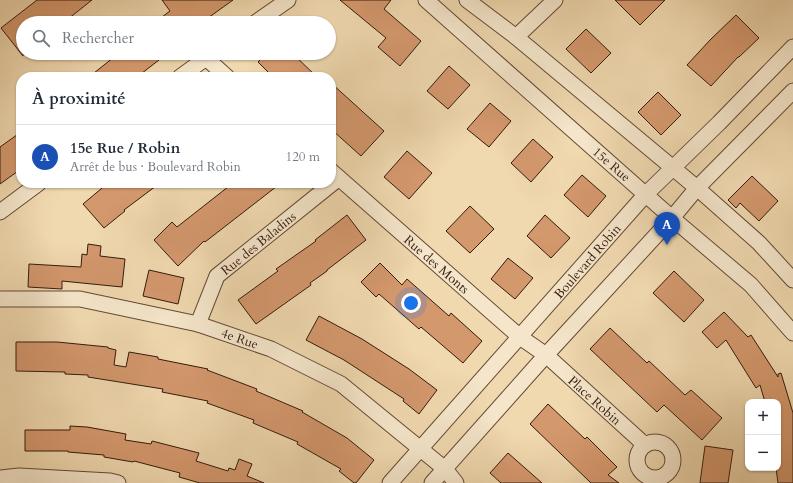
<!DOCTYPE html>
<html lang="fr">
<head>
<meta charset="utf-8">
<style>
  body { margin:0; font-family:Cardo,serif; background:#f6f6f7; color:#1f2937 }
  .controls { position:absolute; right:12px; bottom:12px; display:grid; overflow:hidden; border-radius:8px; box-shadow:0 1px 3px #0004 }
  .controls button { width:36px; height:36px; display:grid; place-items:center; padding:0; border:0; border-bottom:1px solid #e0e1e3; background:#fff; color:#1f2937; font:20px sans-serif }
  .you { position:absolute; left:411px; top:303px; width:14px; height:14px; margin:-10px; border:3px solid #fff; border-radius:50%; background:#1a73e8; box-shadow:0 0 0 6px #1a73e833 }
  .badge { display:grid; place-items:center; width:26px; height:26px; border-radius:50%; background:#2563eb; color:#fff; font-size:13px; font-weight:700 }
  .pin { position:absolute; translate:-50% -33px; filter:drop-shadow(0 1px 2px #0008) }
  .pin::after { content:''; position:absolute; top:21px; width:14px; height:12px; background:inherit; clip-path:polygon(0 0,100% 0,50% 100%) }
  .list { margin:0; padding:0; list-style:none }
  h2 { display:flex; justify-content:space-between; align-items:center; height:52px; margin:0; padding:0 16px; font-size:17px }
  h2 small { font-size:13px; font-weight:400; color:#747a83 }
  .list li { display:grid; grid-template-columns:26px 1fr auto; gap:12px; align-items:center; box-sizing:border-box; height:64px; padding:0 16px; border-top:1px solid #e0e1e3 }
  .list b { display:block; font-size:15px; white-space:nowrap }
  .list p { margin:0; font-size:13px; white-space:nowrap; color:#747a83 }
  .list em { font-size:13px; font-style:normal; color:#747a83 }
  .icon { flex:none; width:22px; height:22px; fill:none; stroke:currentColor; stroke-width:2; stroke-linecap:round; stroke-linejoin:round }
  .map { position:relative; flex:none; width:793px; height:483px; overflow:hidden }
  .search { position:absolute; background:#fff; box-shadow:0 1px 3px #0004; left:16px; top:16px; width:320px; height:44px; display:flex; align-items:center; gap:10px; box-sizing:border-box; padding:0 14px; border-radius:22px; color:#747a83; font-size:15px }
  .panel { position:absolute; background:#fff; box-shadow:0 1px 3px #0004; left:16px; top:72px; width:320px; height:116px; border-radius:16px }
  .map>svg:first-child { display:block }
  .building { fill:#d4986d; stroke:#341a0d }
  .lines { fill:none; stroke-linecap:round; stroke-linejoin:round }
  .minor-casing { stroke:#634a36; stroke-width:17 }
  .minor { stroke:#f5e6cb; stroke-width:15 }
  .labels { text-anchor:middle; stroke-width:3; stroke-linejoin:round; paint-order:stroke }
  .street-label { font-size:13px; fill:#341a0d; stroke:#f5e6cb }
</style>
</head>
<body>
<div class="map">
<svg width="793" height="483" viewBox="0 0 793 483">
  <rect width="100%" height="100%" fill="#f0d8af"/>
  <filter id="stains"><feTurbulence type="fractalNoise" baseFrequency=".005" numOctaves="4"/><feColorMatrix values="0 0 0 0 .2 0 0 0 0 .09 0 0 0 0 .02 0 0 0 .5 -.17"/></filter>
  <radialGradient id="worn" r=".72"><stop offset=".6" stop-color="#630" stop-opacity="0"/><stop offset="1" stop-color="#630" stop-opacity=".3"/></radialGradient>
  <g class="building">
    <path d="M37,0H92L63,23H23V56L1,28Z"/>
    <path d="M162,0H233L201,23H154L170,11Z"/>
    <path d="M340,0H391L384,9L421,41L400,66L378,47L386,38Z"/>
    <path d="M615,0H665L640,25Z"/>
    <path d="M736,15L759,38L739,57H738L711,86L687,65L711,39Z"/>
    <path d="M586,29L611,53L591,73L566,49Z"/>
    <path d="M119,53H168L137,77H89Z"/>
    <path d="M267,53H292L317,77H273L258,62Z"/>
    <path d="M449,66L470,85L448,109L427,91Z"/>
    <path d="M331,83L384,131L361,156L331,129Z"/>
    <path d="M658,92L681,115L661,135L638,112Z"/>
    <path d="M490,103L511,121L489,147L467,129Z"/>
    <path d="M21,132V169L0,184V147Z"/>
    <path d="M533,139L553,157L531,182L511,163Z"/>
    <path d="M407,151L432,173L409,199L384,177Z"/>
    <path d="M582,175L606,196L588,217L564,195Z"/>
    <path d="M752,176L778,201L759,221L740,203L736,208L728,200Z"/>
    <path d="M108,183H160L124,210L125,211L104,228L83,204Z"/>
    <path d="M233,183H281L205,242L204,241L178,266L154,240L172,222L177,227Z"/>
    <path d="M470,206L494,229L470,253L446,231Z"/>
    <path d="M347,215L366,240L327,270V271L310,283L311,285L256,324L238,300L278,271L276,269L316,241L315,240Z"/>
    <path d="M545,215L570,238L551,258L527,236Z"/>
    <path d="M88,244L101,246L100,256L125,259L122,287L62,281V289L28,287L29,264L81,267L82,254L87,255Z"/>
    <path d="M508,258L533,278L515,299L491,279Z"/>
    <path d="M380,263L402,285L407,279L449,316L451,313L482,341L463,363L421,327L419,329L379,294L376,297L361,282Z"/>
    <path d="M149,270L184,278L178,304L143,296Z"/>
    <path d="M674,271L704,300L684,322L653,293Z"/>
    <path d="M724,312L748,337L751,335L778,377V374L781,373L793,413V483H778L776,468H778V402H765L760,385L756,388L726,340L717,348L702,332Z"/>
    <path d="M319,316L362,339L409,369L437,390L419,414L403,401L404,399L344,360L306,340Z"/>
    <path d="M610,328L647,363L649,361L685,395L691,390L722,418L702,440L664,405L657,412L590,349Z"/>
    <path d="M16,342H57L108,347V348L116,350L114,365L126,367L129,352L158,357V359L208,369L207,370L257,389L256,391L303,411L302,412L347,438L374,460L356,483H354L339,471L341,469L297,444L298,442L253,423L254,420L207,403L208,401L162,392L163,389L88,377V375L65,374V372L16,371Z"/>
    <path d="M548,404L585,439L587,437L617,467L608,475L619,483H591L530,424Z"/>
    <path d="M70,426L87,427L126,434L125,440L151,444L152,441L199,453L196,461L228,471L229,468L235,470L239,459L252,464L247,476L264,483H200L179,477L180,473L134,461L133,462L104,457V455L68,452V451H25V430H70Z"/>
    <path d="M705,446L733,450L728,483H700Z"/>
    <path d="M508,453L542,483H501L490,473Z"/>
  </g>
  <g class="lines">
    <defs>
      <g id="minor">
        <path d="M426,0L672,218L751,285L793,333"/>
        <path d="M467,0L516,37L697,188L759,243L793,280"/>
        <path d="M255,23L288,0"/>
        <path d="M516,37L555,0"/>
        <path d="M206,58L227,77"/>
        <path d="M180,77L213,53"/>
        <path d="M331,171L520,337L546,355L645,445"/>
        <path d="M0,212L39,183"/>
        <path d="M0,299H80L198,324L271,349L341,384L445,469L456,483"/>
        <path d="M198,324L217,276L339,178"/>
        <circle cx="655" cy="460" r="18"/>
        <path d="M0,478L19,476L110,481L118,483"/>
        <path d="M390,483L646,194L719,123L793,47"/>
        <path d="M432,483L546,355L672,218L697,188L793,91"/>
      </g>
    </defs>
    <use href="#minor" class="minor-casing"/>
    <use href="#minor" class="minor"/>
  </g>
  <g class="labels">
    <g class="street-label">
      <text transform="translate(612 164) rotate(41)" y="5">15e Rue</text>
      <text transform="translate(258 243) rotate(-39)" y="5">Rue des Baladins</text>
      <text transform="translate(587 261) rotate(-49)" y="5">Boulevard Robin</text>
      <text transform="translate(437 264) rotate(41)" y="5">Rue des Monts</text>
      <text transform="translate(240 338) rotate(19)" y="5">4e Rue</text>
      <text transform="translate(595 400) rotate(42)" y="5">Place Robin</text>
    </g>
  </g>
  <rect width="100%" height="100%" filter="url(#stains)"/>
  <rect width="100%" height="100%" fill="url(#worn)"/>
</svg>
<div class="controls">
<button>+</button>
<button>−</button>
</div>
<div class="you"></div>
<div class="pin badge" style="left:667px;top:245px;background:#1a4fb4">A</div>
<div class="search"><svg class="icon" aria-label="search" viewBox="0 0 24 24"><circle cx="10" cy="10" r="6"/><path d="M15 15l6 6"/></svg>Rechercher</div>
<section class="panel">
<h2>À proximité<small></small></h2>
<ul class="list">
<li><span class="badge" style="background:#1a4fb4">A</span><div><b>15e Rue / Robin</b><p>Arrêt de bus · Boulevard Robin</p></div><em>120 m</em></li>
</ul>
</section>
</div>
</body>
</html>
